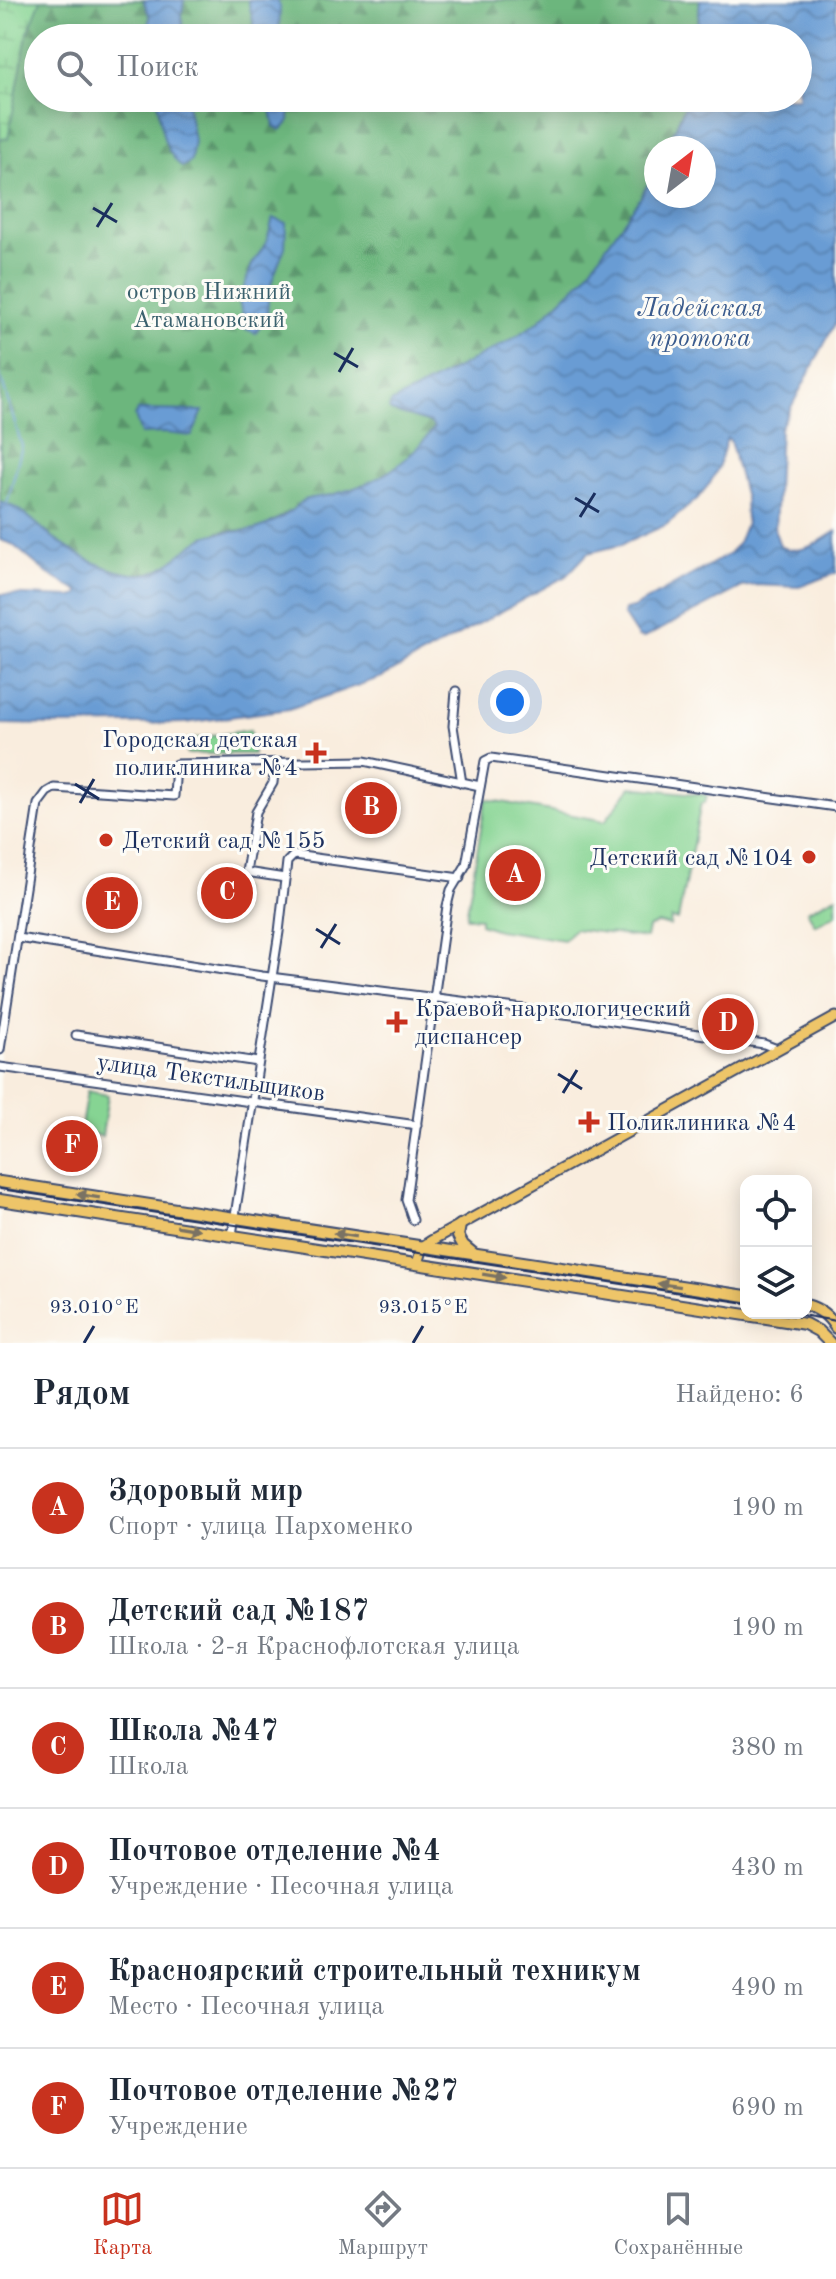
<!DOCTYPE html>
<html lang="ru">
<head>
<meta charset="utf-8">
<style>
  body { margin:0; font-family:"Old Standard TT",serif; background:#f6f6f7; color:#1f2937 }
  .controls { position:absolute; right:24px; bottom:24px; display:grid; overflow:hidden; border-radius:16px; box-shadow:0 4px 20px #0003 }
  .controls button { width:72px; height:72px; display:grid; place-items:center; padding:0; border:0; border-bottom:2px solid #e0e1e3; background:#fff; color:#1f2937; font:40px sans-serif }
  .compass { position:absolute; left:644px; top:136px; width:72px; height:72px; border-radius:50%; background:#fff; box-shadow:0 4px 20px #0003; rotate:31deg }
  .you { position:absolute; left:510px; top:702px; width:28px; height:28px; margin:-20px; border:6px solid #fff; border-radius:50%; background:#1a73e8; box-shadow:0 0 0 12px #1a73e833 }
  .badge { display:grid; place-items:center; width:52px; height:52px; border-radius:50%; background:#c8321e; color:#fff; font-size:26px; font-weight:700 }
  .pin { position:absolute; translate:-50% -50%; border:4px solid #fff; box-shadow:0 2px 8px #0006 }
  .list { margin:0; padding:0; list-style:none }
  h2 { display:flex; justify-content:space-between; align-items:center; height:104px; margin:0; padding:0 32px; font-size:34px }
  h2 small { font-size:26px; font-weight:400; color:#747a83 }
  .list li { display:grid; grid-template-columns:52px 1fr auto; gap:24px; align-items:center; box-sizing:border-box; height:120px; padding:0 32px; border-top:2px solid #e0e1e3 }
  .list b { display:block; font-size:30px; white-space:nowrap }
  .list p { margin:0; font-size:26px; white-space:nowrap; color:#747a83 }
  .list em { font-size:26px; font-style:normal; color:#747a83 }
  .icon { flex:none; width:44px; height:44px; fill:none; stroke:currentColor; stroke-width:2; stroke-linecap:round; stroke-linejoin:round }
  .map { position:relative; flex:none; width:836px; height:1343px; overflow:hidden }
  .search { position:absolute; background:#fff; box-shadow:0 4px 20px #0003; left:24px; right:24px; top:24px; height:88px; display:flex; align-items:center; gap:20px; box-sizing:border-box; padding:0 28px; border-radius:44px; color:#747a83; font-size:30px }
  .sheet { height:824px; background:#fff }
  nav { display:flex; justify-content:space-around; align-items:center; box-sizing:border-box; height:112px; border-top:2px solid #e0e1e3; background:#fff; font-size:22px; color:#747a83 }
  nav a { display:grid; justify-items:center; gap:4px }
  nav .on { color:#c8321e }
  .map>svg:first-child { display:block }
  .grass { fill:url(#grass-tufts); stroke:#508278; stroke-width:2 }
  .forest { fill:url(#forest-firs); stroke:#44726e; stroke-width:2 }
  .wetland { fill:url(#wetland-marsh); stroke:#508278; stroke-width:2 }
  .pitch { fill:#86d493; stroke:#508278; stroke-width:2 }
  .water { fill:url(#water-waves); stroke:#426699; stroke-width:2 }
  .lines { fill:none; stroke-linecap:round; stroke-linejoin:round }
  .stream { stroke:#699cd4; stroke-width:2 }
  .minor-casing { stroke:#3c4c71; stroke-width:11 }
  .major-casing { stroke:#3c4c71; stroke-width:13 }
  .highway-casing { stroke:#3c4c71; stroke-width:14 }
  .minor { stroke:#fff; stroke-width:7 }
  .major { stroke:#eec569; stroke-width:9 }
  .highway { stroke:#eec569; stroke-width:10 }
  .tram { stroke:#1b2f5e; stroke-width:2 }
  .oneway { fill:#7a7263 }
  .ticks { fill:none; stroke:#1b2f5e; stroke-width:3 }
  .poi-dot { fill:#c8321e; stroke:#fdfcf7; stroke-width:3 }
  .labels { text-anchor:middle; stroke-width:6; stroke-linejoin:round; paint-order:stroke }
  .park-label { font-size:24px; fill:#3b616e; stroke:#fdfcf7 }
  .poi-label { font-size:24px; fill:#1b2f5e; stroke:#fdfcf7; text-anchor:start }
  .street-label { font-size:24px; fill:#1b2f5e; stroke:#fdfcf7 }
  .water-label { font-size:26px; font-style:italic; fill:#3a5b8d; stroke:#fdfcf7 }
  .ticks-label { font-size:20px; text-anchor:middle; fill:#1b2f5e; stroke:#fdfcf7; stroke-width:6; stroke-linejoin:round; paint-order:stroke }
</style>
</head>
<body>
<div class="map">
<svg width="836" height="1343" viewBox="0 0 836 1343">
  <defs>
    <pattern id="grass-tufts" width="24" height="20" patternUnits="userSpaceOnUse" patternTransform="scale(2)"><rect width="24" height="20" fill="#86d493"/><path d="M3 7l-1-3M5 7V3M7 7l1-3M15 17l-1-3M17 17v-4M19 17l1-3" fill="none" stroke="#73b681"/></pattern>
    <pattern id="forest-firs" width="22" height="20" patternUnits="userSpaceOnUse" patternTransform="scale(2)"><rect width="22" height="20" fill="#6cb67d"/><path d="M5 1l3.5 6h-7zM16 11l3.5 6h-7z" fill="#58946a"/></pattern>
    <pattern id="wetland-marsh" width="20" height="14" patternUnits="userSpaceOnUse" patternTransform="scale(2)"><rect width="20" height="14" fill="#86d493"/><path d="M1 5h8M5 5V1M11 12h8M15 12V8" fill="none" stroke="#73b681"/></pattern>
    <pattern id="water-waves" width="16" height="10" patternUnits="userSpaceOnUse" patternTransform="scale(2)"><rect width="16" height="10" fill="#699cd4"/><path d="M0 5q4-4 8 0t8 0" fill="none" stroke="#5680af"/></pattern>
  </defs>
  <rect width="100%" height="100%" fill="#fdfcf7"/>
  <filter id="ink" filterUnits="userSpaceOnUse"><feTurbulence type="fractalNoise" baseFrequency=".0125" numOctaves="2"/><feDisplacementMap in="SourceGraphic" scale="16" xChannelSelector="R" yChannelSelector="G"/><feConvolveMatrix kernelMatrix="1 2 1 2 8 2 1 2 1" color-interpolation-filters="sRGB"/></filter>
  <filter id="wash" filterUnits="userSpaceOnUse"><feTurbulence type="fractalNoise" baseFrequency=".006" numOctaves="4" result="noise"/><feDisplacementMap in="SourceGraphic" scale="32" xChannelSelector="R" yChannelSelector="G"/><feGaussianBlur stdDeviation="1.8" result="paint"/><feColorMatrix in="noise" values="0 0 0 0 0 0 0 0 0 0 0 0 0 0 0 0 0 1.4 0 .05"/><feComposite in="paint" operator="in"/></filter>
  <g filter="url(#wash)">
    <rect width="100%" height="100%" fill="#f9edde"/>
    <g class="grass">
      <path d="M250,730L253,754H187L186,740Z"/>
      <path d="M836,896V914L815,925L807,911Z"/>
    </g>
    <path class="forest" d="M0,0H700L697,38H38V98H688L667,148H656V169L641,197L584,278L538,322L526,332L467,365L395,401L391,411L431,423L434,429C423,443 411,458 396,469C366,489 327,494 294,509C281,515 270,526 256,529C244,532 231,529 219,532C214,534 208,539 203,541C178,556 159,579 127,573C100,568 72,553 50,536C33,523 22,508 0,502Z"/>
    <path class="wetland" d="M0,0H41L27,35L8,139L0,138Z"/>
    <g class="pitch">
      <path d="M631,787L707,795L705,803H701L678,920L671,919L670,926L658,923L648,928L646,938L574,929L564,940L498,930L480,924V918L466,917L486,799L605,821Z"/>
      <path d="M204,883L241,889L238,909L201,903Z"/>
      <path d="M87,1091L108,1095L102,1136L80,1132Z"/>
    </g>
    <g class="water">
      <path d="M146,0H184L182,12L183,38H145L150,17L144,2Z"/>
      <path d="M248,0H277L280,7L279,38H257Z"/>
      <path d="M700,0H836V322L780,428L775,531L780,546C800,557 819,542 836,531V573L799,587L756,585L742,587L644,638L638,637L623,614L624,610L633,608L729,554L738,543L746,523L745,498L730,440L727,438L718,468L710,483L697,499L666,525L621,545L588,553L566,576L382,677L289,709L185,723L63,725L0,724V594L71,597L79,595V592L48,574L12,544L0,540V502C22,507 33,522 50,535C71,552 99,568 126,573C166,581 175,552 205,537C222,529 242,534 259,528C270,524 282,518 291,511C296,507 300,502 305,500C315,496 326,497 335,494C380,482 406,465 434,428L431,423L391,411L389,409L391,403L511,340L538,322L584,278L641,197L656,169V196H704V148H667L688,98H798V38H697Z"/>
      <path d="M157,98H186L194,140L191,161L182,167C161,148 161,124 157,98Z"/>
      <path d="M269,98H290L289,122L281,130L274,126Z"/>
      <path d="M273,218L286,223L285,247L269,289L267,315L256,333L246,329L239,301L252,265L267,241Z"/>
      <path d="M138,410L203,411L192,436L165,433L141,434L135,416Z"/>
    </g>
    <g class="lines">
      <path class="stream" d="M0,375L22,446L7,504"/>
    </g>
  </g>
  <g filter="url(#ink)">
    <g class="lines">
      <defs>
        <g id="minor">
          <path d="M456,691L453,726L462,783"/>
          <path d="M275,764L273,783L256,812L246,872L285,878"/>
          <path d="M18,938L262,976L580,1016L764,1044L777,1049"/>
          <path d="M76,1035L258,1062"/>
          <path d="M0,1050L38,804L47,792L54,788L174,796L176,764L364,761L480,786"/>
          <path d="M0,1067L417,1125"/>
          <path d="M413,1220L406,1200L447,906L451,890L466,865L485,761L491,758L836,807"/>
          <path d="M232,1235L279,932L287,862L294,855L460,878"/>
        </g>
        <path id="major" d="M417,1264L422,1247L431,1241L836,1017"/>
        <g id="highway">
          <path d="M0,1182L746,1296"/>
          <path d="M0,1200L805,1324L818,1331L830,1343"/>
          <path d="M460,1225L458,1236L463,1245L475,1255"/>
          <path d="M806,1305C820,1309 828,1315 836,1328"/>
        </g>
      </defs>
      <use href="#minor" class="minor-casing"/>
      <use href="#major" class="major-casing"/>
      <use href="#highway" class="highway-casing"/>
      <use href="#minor" class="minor"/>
      <use href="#major" class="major"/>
      <use href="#highway" class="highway"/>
      <g class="tram">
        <path d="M0,1189L746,1303"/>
        <path d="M790,1313L836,1321"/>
      </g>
    </g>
    <defs><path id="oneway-solid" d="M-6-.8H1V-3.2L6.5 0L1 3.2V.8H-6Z" transform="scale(2)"/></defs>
    <g class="oneway">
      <use href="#oneway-solid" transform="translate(88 1196) rotate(-171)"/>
      <use href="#oneway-solid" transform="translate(188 1228) rotate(9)"/>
      <use href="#oneway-solid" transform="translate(345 1235) rotate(-171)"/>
      <use href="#oneway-solid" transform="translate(494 1276) rotate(9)"/>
      <use href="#oneway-solid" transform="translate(669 1285) rotate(-172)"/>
    </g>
  </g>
  <path class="ticks" d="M93,208L117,222M97,227L112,203M334,353L358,367M339,372L353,348M575,498L599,512M580,517L595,493M75,784L99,799M80,803L94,779M316,929L340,944M321,948L336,924M558,1074L582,1089M563,1093L577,1070M84,1343L94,1326M413,1343L423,1326"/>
  <g class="poi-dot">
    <path d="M312 741h8v8h8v8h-8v8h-8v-8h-8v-8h8z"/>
    <circle cx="106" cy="840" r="8"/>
    <circle cx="809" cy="857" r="8"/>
    <path d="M393 1010h8v8h8v8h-8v8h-8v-8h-8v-8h8z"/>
    <path d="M585 1110h8v8h8v8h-8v8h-8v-8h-8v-8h8z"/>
  </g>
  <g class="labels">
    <g class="park-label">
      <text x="209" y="299">остров Нижний<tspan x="209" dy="28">Атамановский</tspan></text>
    </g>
    <g class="poi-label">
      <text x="298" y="747" text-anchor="end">Городская детская<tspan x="298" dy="28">поликлиника №4</tspan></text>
      <text x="122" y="848">Детский сад №155</text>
      <text x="793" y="865" text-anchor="end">Детский сад №104</text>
      <text x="415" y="1016">Краевой наркологический<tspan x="415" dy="28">диспансер</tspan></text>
      <text x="607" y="1130">Поликлиника №4</text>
    </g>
    <g class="street-label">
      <text transform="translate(211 1077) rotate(8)" y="8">улица Текстильщиков</text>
    </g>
    <g class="water-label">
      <text x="700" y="316">Ладейская<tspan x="700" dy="30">протока</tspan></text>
    </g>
  </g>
  <g class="ticks-label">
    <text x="94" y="1313">93.010°E</text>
    <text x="423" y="1313">93.015°E</text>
  </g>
</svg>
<div class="controls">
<button><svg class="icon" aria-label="locate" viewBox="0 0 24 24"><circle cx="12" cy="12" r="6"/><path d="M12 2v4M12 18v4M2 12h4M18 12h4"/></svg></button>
<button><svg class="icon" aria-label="layers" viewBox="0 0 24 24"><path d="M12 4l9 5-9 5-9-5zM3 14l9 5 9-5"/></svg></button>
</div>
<svg class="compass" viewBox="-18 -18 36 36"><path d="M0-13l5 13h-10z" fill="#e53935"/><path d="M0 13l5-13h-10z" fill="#747a83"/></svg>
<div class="you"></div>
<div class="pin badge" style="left:515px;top:875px">A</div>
<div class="pin badge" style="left:371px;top:808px">B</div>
<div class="pin badge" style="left:227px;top:893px">C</div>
<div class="pin badge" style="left:728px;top:1024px">D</div>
<div class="pin badge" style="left:112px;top:903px">E</div>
<div class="pin badge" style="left:72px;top:1146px">F</div>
<div class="search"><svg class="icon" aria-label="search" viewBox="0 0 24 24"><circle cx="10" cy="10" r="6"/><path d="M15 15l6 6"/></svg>Поиск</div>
</div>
<section class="sheet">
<h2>Рядом<small>Найдено: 6</small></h2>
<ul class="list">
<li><span class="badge">A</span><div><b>Здоровый мир</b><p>Спорт · улица Пархоменко</p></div><em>190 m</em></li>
<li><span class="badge">B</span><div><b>Детский сад №187</b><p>Школа · 2-я Краснофлотская улица</p></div><em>190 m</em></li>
<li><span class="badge">C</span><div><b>Школа №47</b><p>Школа</p></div><em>380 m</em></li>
<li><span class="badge">D</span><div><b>Почтовое отделение №4</b><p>Учреждение · Песочная улица</p></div><em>430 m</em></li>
<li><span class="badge">E</span><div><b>Красноярский строительный техникум</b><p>Место · Песочная улица</p></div><em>490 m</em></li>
<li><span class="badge">F</span><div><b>Почтовое отделение №27</b><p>Учреждение</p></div><em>690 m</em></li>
</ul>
</section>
<nav>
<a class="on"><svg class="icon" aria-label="map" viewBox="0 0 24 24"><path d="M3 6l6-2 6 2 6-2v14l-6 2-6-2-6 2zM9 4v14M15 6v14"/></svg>Карта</a>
<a><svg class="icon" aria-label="directions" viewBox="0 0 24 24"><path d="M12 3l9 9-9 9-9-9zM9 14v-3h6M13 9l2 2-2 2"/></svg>Маршрут</a>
<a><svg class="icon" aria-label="saved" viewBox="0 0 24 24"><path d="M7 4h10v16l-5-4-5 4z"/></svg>Сохранённые</a>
</nav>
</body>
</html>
